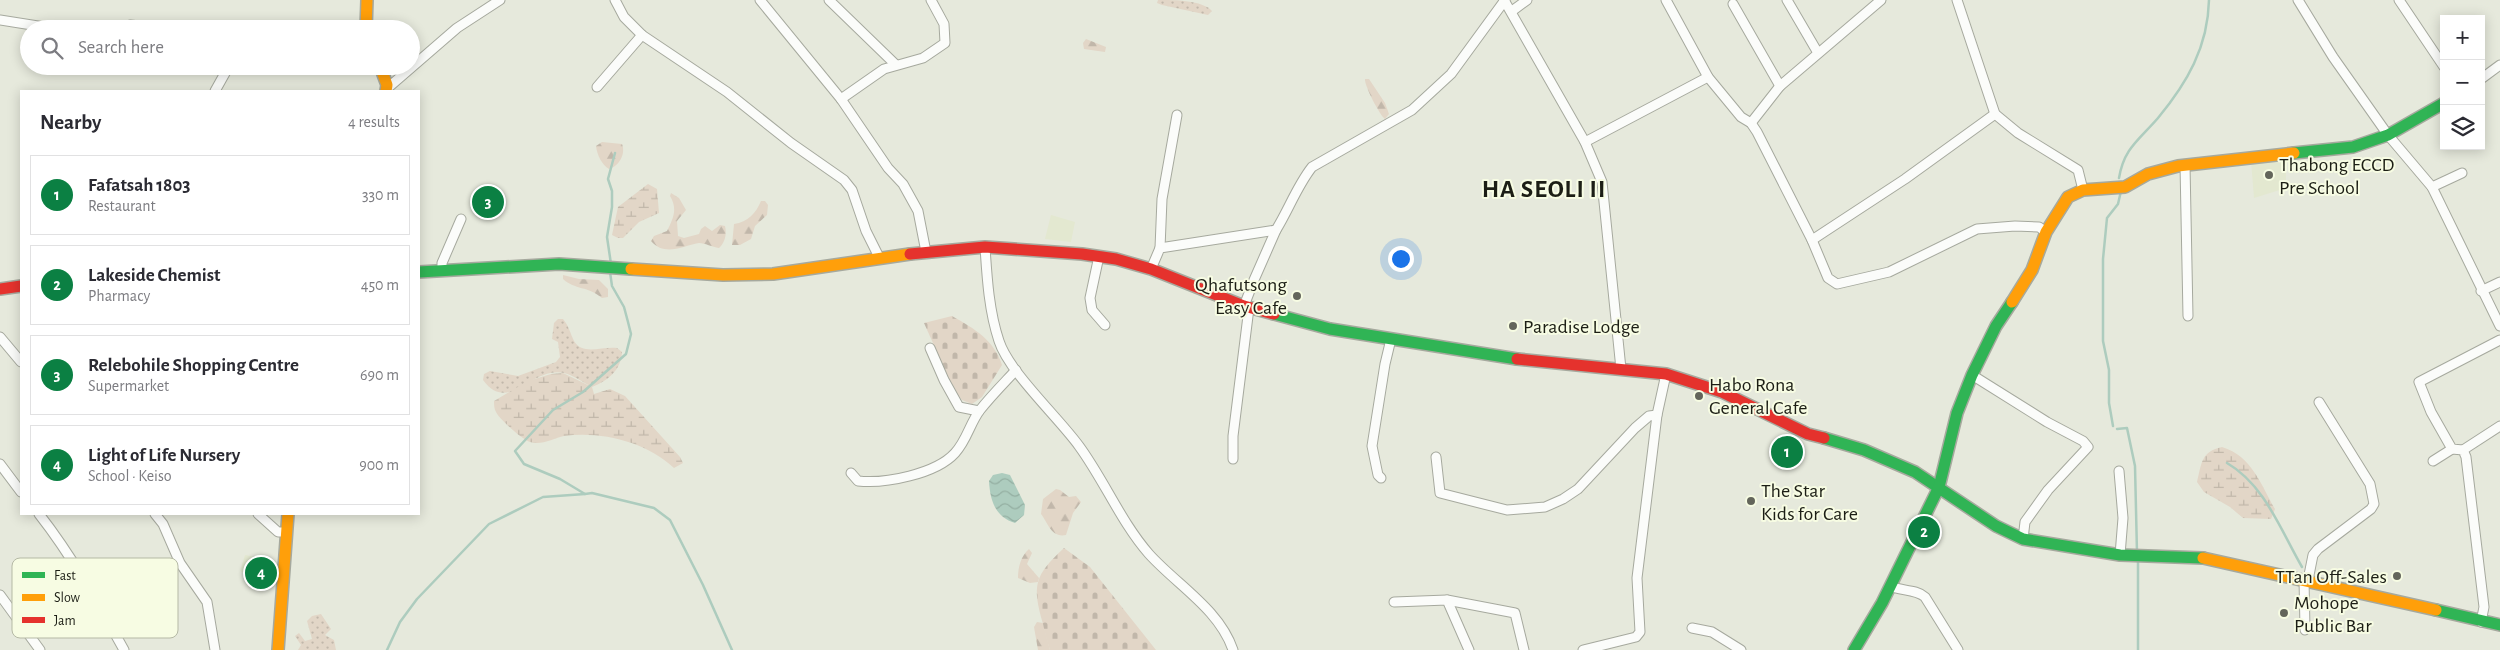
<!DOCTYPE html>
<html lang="en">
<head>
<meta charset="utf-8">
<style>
  body { margin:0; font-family:"Alegreya Sans",sans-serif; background:#f2f2f3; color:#2b2b33 }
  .controls { position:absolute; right:15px; top:15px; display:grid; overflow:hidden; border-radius:0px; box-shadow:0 2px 12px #0003 }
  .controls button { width:45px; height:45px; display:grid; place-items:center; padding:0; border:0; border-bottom:1px solid #e1e1e2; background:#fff; color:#2b2b33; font:25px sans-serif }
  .you { position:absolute; left:1400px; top:258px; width:18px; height:18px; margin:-12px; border:4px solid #fff; border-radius:50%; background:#1a73e8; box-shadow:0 0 0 8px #1a73e833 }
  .badge { display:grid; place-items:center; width:32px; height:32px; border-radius:50%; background:#0b8043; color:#fff; font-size:16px; font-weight:700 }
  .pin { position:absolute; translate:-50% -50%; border:2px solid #fff; box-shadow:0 1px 5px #0006 }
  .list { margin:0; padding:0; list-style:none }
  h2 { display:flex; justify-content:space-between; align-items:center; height:65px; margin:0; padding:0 20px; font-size:21px }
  h2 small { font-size:16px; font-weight:400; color:#7c7c81 }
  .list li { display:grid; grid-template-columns:32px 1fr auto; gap:15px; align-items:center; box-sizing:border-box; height:80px; margin:0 10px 10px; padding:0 10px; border:1px solid #e1e1e2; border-radius:0px }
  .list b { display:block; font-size:19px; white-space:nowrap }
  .list p { margin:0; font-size:16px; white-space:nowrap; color:#7c7c81 }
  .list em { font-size:16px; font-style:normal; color:#7c7c81 }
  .icon { flex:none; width:28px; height:28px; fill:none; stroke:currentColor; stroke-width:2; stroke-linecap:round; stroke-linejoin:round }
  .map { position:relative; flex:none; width:2500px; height:650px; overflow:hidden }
  .search { position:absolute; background:#fff; box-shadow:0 2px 12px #0003; left:20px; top:20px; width:400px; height:55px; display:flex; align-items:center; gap:12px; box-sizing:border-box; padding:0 18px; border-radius:28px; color:#7c7c81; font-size:19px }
  .panel { position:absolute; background:#fff; box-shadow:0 2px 12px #0003; left:20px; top:90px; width:400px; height:425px; border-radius:0px }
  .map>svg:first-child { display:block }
  .built { fill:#e3e8d0 }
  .grass { fill:url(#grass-dots) }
  .forest { fill:url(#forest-firs) }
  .wetland { fill:url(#wetland-marsh) }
  .cemetery { fill:url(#cemetery-stones) }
  .water { fill:url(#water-waves) }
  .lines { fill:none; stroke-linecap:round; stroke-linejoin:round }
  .stream { stroke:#adccbe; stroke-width:2.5 }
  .street-casing { stroke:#a6a99e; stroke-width:11 }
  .fast-casing { stroke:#a6a99e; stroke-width:14 }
  .slow-casing { stroke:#a6a99e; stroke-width:14 }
  .jam-casing { stroke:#a6a99e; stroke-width:14 }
  .street { stroke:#fbfcfa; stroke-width:9 }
  .fast { stroke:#30b455; stroke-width:11 }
  .slow { stroke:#ff9f0a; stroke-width:11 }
  .jam { stroke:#e5322d; stroke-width:11 }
  .poi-dot { fill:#63655b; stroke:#f7fce3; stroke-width:2 }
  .labels { text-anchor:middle; stroke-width:4; stroke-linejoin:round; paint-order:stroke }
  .poi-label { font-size:20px; fill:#1c1e15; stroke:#f7fce3; text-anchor:start }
  .district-label { font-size:25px; font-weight:bold; letter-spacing:1px; fill:#1c1e15; stroke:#f7fce3 }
  .key { fill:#f7fce3; stroke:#b5b9a5; stroke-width:1 }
  .key-label { font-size:14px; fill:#1c1e15 }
</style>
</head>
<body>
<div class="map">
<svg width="2500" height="650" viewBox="0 0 2500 650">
  <defs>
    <pattern id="grass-dots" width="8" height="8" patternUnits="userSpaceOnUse" patternTransform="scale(1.25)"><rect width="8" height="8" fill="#e2d6c7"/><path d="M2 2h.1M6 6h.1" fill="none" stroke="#c1b7aa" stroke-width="1.8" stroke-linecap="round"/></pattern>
    <pattern id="forest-firs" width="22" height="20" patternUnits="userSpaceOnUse" patternTransform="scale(1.25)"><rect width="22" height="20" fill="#e2d6c7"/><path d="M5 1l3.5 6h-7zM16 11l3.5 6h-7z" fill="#c1b7aa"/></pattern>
    <pattern id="wetland-marsh" width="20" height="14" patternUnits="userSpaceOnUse" patternTransform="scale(1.25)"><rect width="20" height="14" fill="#e2d6c7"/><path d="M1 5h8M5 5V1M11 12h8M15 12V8" fill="none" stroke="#c1b7aa"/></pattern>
    <pattern id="cemetery-stones" width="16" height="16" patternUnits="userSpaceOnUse" patternTransform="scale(1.25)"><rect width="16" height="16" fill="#e2d6c7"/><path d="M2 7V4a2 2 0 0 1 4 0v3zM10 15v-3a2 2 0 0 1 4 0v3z" fill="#c1b7aa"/></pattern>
    <pattern id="water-waves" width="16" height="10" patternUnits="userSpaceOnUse" patternTransform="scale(1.25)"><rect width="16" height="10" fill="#adccbe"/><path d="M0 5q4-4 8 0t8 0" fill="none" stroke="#94afa2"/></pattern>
  </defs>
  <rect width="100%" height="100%" fill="#e6e9dc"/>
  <g class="built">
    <path d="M2286,159V188L2254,198L2251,161Z"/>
    <path d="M1051,215L1075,222L1071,242L1045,239Z"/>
    <path d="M245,555L277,561L275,587L240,571Z"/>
  </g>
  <g class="grass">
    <path d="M1158,0C1175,0 1202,0 1212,11L1208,15L1162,5L1157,3Z"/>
    <path d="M558,319H563C569,326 570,333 574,341C583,356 602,346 617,348L622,352C621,370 608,381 592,387C584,383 573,375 564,373C531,366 509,415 483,380L484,374L490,371L518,376L556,362L560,357L558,342L552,339L554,323Z"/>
    <path d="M321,614L331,629L325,635L334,640L336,650H298L301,645L295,636L299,633L305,641L312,639L307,621L312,616Z"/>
  </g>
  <g class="forest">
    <path d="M1086,39L1106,47L1105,52L1084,49L1083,43Z"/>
    <path d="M1365,79H1369L1385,103L1389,114L1385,119C1380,116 1364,85 1365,79Z"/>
    <path d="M602,142L622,144C626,154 619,166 609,169C602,165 597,155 596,146Z"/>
    <path d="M671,193L679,198L686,210L677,221L678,236L684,238L699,234L701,229L705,226L712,231L720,225L725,226C727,234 725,243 719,248C712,247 705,243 699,243C682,246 665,257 651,241L654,236L667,231C673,219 678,209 670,196Z"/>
    <path d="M761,201H765L768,205L767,215L755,226L751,239L740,245H732L734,224C748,222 756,213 761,201Z"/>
    <path d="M563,275L579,279L599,280L608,289V297L602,298C588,286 575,290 563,279Z"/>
    <path d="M1056,489L1060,490L1069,497L1076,496L1081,502L1073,513L1066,535C1051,538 1048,523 1041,514L1043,499Z"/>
    <path d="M1029,549L1032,553L1027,564L1039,578L1038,582L1030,583L1018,578C1018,567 1021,556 1029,549Z"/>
    <path d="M1037,622L1043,623L1050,650H1038L1034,627Z"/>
  </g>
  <g class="wetland">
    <path d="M648,184L657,189L659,213L639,222L623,238H618L612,235L618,207Z"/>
    <path d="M563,373L592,387L594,394L610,389L625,396L680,457L683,463L674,468C646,442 602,431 564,436C554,438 541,446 530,442C523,440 499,419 496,412C494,409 494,404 494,401L528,381L551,374Z"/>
    <path d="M2222,447C2252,456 2261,485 2275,509L2271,519L2243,518L2230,507L2204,492L2197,482C2202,462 2201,452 2222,447Z"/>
  </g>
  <g class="cemetery">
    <path d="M952,316C975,329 994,340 1002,365L982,397L972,404L962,400L954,390L924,323Z"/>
    <path d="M1064,548L1090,567L1156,650H1050C1047,641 1045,633 1043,624C1032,585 1034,576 1064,548Z"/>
  </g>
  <path class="water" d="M1002,473L1010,475L1025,505L1024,515L1015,523C995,517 990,500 989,481L993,475Z"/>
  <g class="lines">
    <g class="stream">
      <path d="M2119,178C2124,148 2139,140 2158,118C2187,83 2208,47 2209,0"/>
      <path d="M611,264L607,237L612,207V191L608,179L615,153"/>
      <path d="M610,272L612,286L624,307L628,322L631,334L626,354L583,392L553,410L515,451L524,464L560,479L585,494L592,493L654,508L670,520L703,585L732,650"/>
      <path d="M2113,426L2109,403V370L2103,341V259L2107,218L2118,204L2121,191"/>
      <path d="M2117,429L2127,428L2135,466L2137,553"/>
      <path d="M2227,463C2265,485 2281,531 2302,567"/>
      <path d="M2138,561V650"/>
      <path d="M387,650L400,622L417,599L489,524L543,497L585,494"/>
    </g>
    <defs>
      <g id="street">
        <path d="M615,0L624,17L642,35L727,92L791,143L844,180L852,190L866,231L879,257"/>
        <path d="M760,0L841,99L888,168L903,184L918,211L926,252"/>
        <path d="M829,0L895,64"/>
        <path d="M1504,0L1585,142L1602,182L1621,369"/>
        <path d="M1666,0L1708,77L1741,117L1751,123L1757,132L1812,240L1828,278L1837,284L1889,272L1977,229L2015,226L2039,227L2046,232"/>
        <path d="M1787,0L1818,53"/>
        <path d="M1957,0L1995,114L2018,133L2078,170L2083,190"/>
        <path d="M2298,0L2333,57L2388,135L2432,187L2500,326"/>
        <path d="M2399,0L2444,67"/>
        <path d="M1733,4L1780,86"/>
        <path d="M1512,11L1527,0"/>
        <path d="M0,20L57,29L117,28L130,25L173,29"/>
        <path d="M2481,79L2500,65"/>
        <path d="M387,85L390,86L457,28L500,0"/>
        <path d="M597,87L642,35"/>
        <path d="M215,91L229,66"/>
        <path d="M841,99L884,69L923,58L945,43L944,24L931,0"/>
        <path d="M1751,123L1780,86L1881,0"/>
        <path d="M1585,142L1708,77"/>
        <path d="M2185,165L2188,316"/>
        <path d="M2432,187L2462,173"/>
        <path d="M1812,240L1905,179L1995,114"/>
        <path d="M985,247C987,278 989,311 999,341C1009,372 1058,417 1079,446C1104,480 1121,522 1149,554C1177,585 1219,609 1233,650"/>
        <path d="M1160,248L1162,199L1177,115"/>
        <path d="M1099,256L1090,298L1092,310L1105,325"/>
        <path d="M1151,269L1160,248L1276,230C1289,209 1297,186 1312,167L1412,110L1451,74L1505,0"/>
        <path d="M442,271V263L461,219"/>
        <path d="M2481,291L2500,282"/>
        <path d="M1244,306L1254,280L1276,230"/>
        <path d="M0,337L21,362"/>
        <path d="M930,348L944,380L959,407L979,411"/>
        <path d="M1972,375L2047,422L2083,441L2088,447L2048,490L2025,522L2023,539"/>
        <path d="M2463,450L2500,426"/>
        <path d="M1436,457L1440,493L1507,510L1545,507L1563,499L1578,489L1635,428L1649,416L1657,415"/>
        <path d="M1233,459V436L1249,308"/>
        <path d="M2433,461L2452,449"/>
        <path d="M0,464L21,492"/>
        <path d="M2119,471L2123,518L2120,555"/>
        <path d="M851,473L858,481C885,484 936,474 955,453C967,440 970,423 980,410C991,396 1004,383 1016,370"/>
        <path d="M1381,478L1378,475L1372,446L1385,364L1391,339"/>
        <path d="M39,514C72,556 98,603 124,650"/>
        <path d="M155,514L163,524L180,563L207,602L215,650"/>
        <path d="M258,514L278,532H287"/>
        <path d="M2304,579L2305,630"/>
        <path d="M2308,580L2313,555L2318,549L2371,509L2374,504L2370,484L2319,402"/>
        <path d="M1890,586C1900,591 1916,589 1925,597L1958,650"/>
        <path d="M0,595L40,650"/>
        <path d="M1447,600L1515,613L1524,650"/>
        <path d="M1394,602L1447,600L1469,650"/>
        <path d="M2481,622L2484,607L2466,457L2463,450L2452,449L2431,412L2419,382L2500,340"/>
        <path d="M1692,628L1712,632L1741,650"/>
        <path d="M1583,650L1636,637L1640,632L1637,578L1657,415L1666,374"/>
      </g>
      <g id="fast">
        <path d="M2294,153L2353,147L2388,135L2444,103"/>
        <path d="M419,272L559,264L631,269"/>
        <path d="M1274,314L1330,329L1517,359"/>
        <path d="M1824,438L1864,450L1915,472L1996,526L2023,539L2120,555L2203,558"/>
        <path d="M2436,610L2500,625"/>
        <path d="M1854,650L1882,603L1939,487L1957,413L1972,375L1996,326L2012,302"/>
      </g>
      <g id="slow">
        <path d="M366,29L367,0"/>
        <path d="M380,66L387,85L386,91"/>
        <path d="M631,269L723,275L773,274L910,254"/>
        <path d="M2012,302L2032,270L2046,232L2068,197L2083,190L2125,187L2148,174L2178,166L2294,153"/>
        <path d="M2203,558L2436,610"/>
        <path d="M278,650L288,514"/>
      </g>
      <g id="jam">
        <path d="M910,254L985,247L1082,254L1116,259L1151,269L1244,306L1274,314"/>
        <path d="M0,289L21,286"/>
        <path d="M1517,359L1666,374L1722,392L1808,434L1824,438"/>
      </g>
    </defs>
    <use href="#street" class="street-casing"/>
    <use href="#fast" class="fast-casing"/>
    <use href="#slow" class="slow-casing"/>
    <use href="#jam" class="jam-casing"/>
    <use href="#street" class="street"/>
    <use href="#fast" class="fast"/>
    <use href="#slow" class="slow"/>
    <use href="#jam" class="jam"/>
  </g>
  <g class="poi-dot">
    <circle cx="2269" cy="175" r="5"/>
    <circle cx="1297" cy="296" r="5"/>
    <circle cx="1513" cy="326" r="5"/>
    <circle cx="1699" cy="396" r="5"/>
    <circle cx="1751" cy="501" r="5"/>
    <circle cx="2397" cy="576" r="5"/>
    <circle cx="2284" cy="613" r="5"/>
  </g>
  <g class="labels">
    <g class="poi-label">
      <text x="2279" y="171">Thabong ECCD<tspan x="2279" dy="23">Pre School</tspan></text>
      <text x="1287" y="291" text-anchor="end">Qhafutsong<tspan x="1287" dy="23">Easy Cafe</tspan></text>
      <text x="1523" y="333">Paradise Lodge</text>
      <text x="1709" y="391">Habo Rona<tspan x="1709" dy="23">General Cafe</tspan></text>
      <text x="1761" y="497">The Star<tspan x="1761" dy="23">Kids for Care</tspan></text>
      <text x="2387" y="583" text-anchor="end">TTan Off-Sales</text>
      <text x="2294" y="609">Mohope<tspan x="2294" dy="23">Public Bar</tspan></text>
    </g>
    <g class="district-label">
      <text x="1544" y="197">HA SEOLI II</text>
    </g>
  </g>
  <rect x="12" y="558" width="166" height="80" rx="8" class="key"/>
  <rect x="22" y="572" width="23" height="6" fill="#30b455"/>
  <rect x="22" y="594" width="23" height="7" fill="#ff9f0a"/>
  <rect x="22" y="617" width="23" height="6" fill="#e5322d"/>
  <g class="key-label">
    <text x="54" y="580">Fast</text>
    <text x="54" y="602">Slow</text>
    <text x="54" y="625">Jam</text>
  </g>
</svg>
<div class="controls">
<button>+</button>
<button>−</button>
<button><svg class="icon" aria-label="layers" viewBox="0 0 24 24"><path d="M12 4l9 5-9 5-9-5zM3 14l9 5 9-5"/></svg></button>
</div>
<div class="you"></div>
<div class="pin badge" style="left:1787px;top:452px">1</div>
<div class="pin badge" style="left:1924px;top:532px">2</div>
<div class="pin badge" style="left:488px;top:202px">3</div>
<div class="pin badge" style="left:261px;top:573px">4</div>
<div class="search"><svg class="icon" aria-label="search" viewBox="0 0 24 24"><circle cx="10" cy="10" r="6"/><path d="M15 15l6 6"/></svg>Search here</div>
<section class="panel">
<h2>Nearby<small>4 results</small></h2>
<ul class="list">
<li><span class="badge">1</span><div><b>Fafatsah 1803</b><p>Restaurant</p></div><em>330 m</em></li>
<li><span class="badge">2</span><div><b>Lakeside Chemist</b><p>Pharmacy</p></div><em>450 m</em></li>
<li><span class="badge">3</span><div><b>Relebohile Shopping Centre</b><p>Supermarket</p></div><em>690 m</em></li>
<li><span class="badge">4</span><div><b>Light of Life Nursery</b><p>School · Keiso</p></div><em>900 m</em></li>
</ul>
</section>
</div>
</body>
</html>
